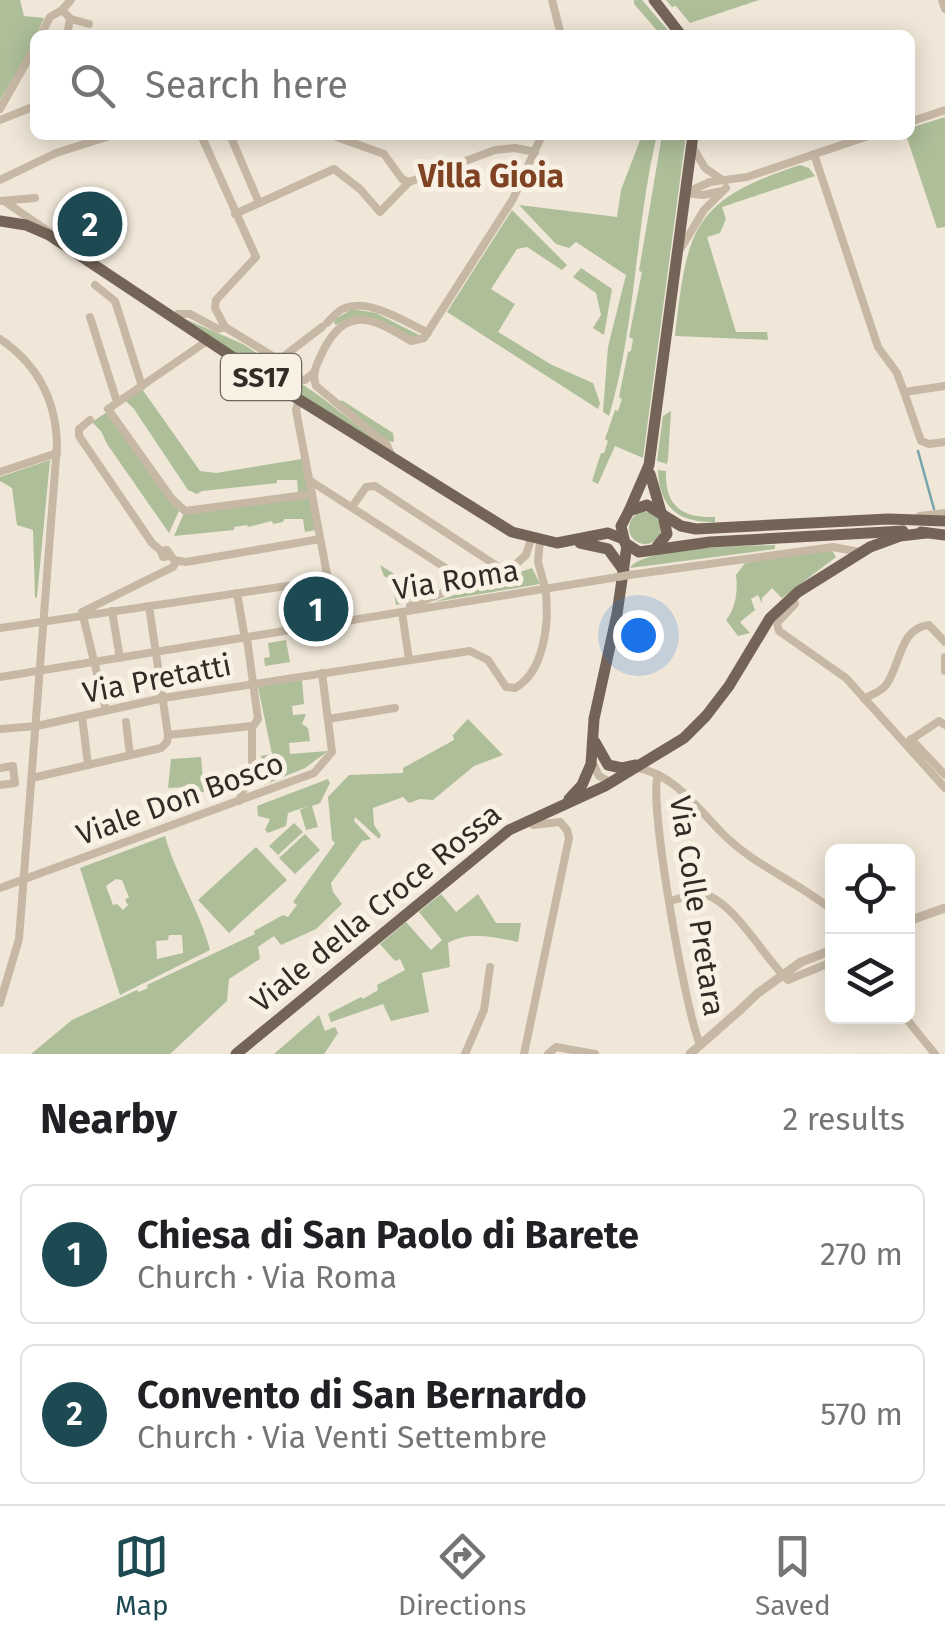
<!DOCTYPE html>
<html lang="en">
<head>
<meta charset="utf-8">
<style>
  body { margin:0; font-family:"Fira Sans",sans-serif; background:#f6f6f6; color:#202124 }
  .controls { position:absolute; right:30px; bottom:30px; display:grid; overflow:hidden; border-radius:15px; box-shadow:0 5px 25px #0003 }
  .controls button { width:90px; height:90px; display:grid; place-items:center; padding:0; border:0; border-bottom:2px solid #e0e0e0; background:#fff; color:#202124; font:50px sans-serif }
  .you { position:absolute; left:638px; top:635px; width:35px; height:35px; margin:-25px; border:8px solid #fff; border-radius:50%; background:#1a73e8; box-shadow:0 0 0 15px #1a73e833 }
  .badge { display:grid; place-items:center; width:65px; height:65px; border-radius:50%; background:#1d4952; color:#fff; font-size:32px; font-weight:700 }
  .pin { position:absolute; translate:-50% -50%; border:5px solid #fff; box-shadow:0 2px 10px #0006 }
  .list { margin:0; padding:0; list-style:none }
  h2 { display:flex; justify-content:space-between; align-items:center; height:130px; margin:0; padding:0 40px; font-size:42px }
  h2 small { font-size:32px; font-weight:400; color:#757577 }
  .list li { display:grid; grid-template-columns:65px 1fr auto; gap:30px; align-items:center; box-sizing:border-box; height:140px; margin:0 20px 20px; padding:0 20px; border:2px solid #e0e0e0; border-radius:15px }
  .list b { display:block; font-size:38px; white-space:nowrap }
  .list p { margin:0; font-size:32px; white-space:nowrap; color:#757577 }
  .list em { font-size:32px; font-style:normal; color:#757577 }
  .icon { flex:none; width:55px; height:55px; fill:none; stroke:currentColor; stroke-width:2; stroke-linecap:round; stroke-linejoin:round }
  .map { position:relative; flex:none; width:945px; height:1054px; overflow:hidden }
  .search { position:absolute; background:#fff; box-shadow:0 5px 25px #0003; left:30px; right:30px; top:30px; height:110px; display:flex; align-items:center; gap:25px; box-sizing:border-box; padding:0 35px; border-radius:15px; color:#757577; font-size:38px }
  .sheet { height:450px; background:#fff }
  nav { display:flex; justify-content:space-around; align-items:center; box-sizing:border-box; height:140px; border-top:2px solid #e0e0e0; background:#fff; font-size:28px; color:#757577 }
  nav a { display:grid; justify-items:center; gap:5px }
  nav .on { color:#1d4952 }
  .map>svg:first-child { display:block }
  .green { fill:#adbe99; fill-rule:evenodd }
  .lines { fill:none; stroke-linecap:round; stroke-linejoin:round }
  .stream { stroke:#78a4ac; stroke-width:2.5 }
  .minor { stroke:#c7b8a5; stroke-width:8 }
  .tertiary { stroke:#c7b8a5; stroke-width:9 }
  .primary { stroke:#746457; stroke-width:11 }
  .minor-bridge { stroke:#c7b8a5; stroke-width:8 }
  .tertiary-bridge { stroke:#c7b8a5; stroke-width:9 }
  .labels { text-anchor:middle; stroke-width:10; stroke-linejoin:round; paint-order:stroke }
  .shield { fill:#f8f1e4; stroke:#6e665f; stroke-width:2.5 }
  .shield-label { font-size:28px; font-weight:bold; fill:#332b26 }
  .street-label { font-size:30px; fill:#332b26; stroke:#f8f1e4 }
  .neighbourhood-label { font-size:32px; font-weight:bold; fill:#7f4222; stroke:#f8f1e4 }
</style>
</head>
<body>
<div class="map">
<svg width="945" height="1054" viewBox="0 0 945 1054">
  <rect width="100%" height="100%" fill="#f0e7d8"/>
  <g class="green">
    <path d="M0,0H20L24,16L44,18L29,52L0,100Z"/>
    <path d="M634,0H642L672,35H661L634,4Z"/>
    <path d="M666,0H759L690,23L676,6L672,7Z"/>
    <path d="M945,117V227L937,228L906,135H910V128Z"/>
    <path d="M642,135H657C635,227 636,325 609,416L603,412L608,347L626,275L576,242L569,248L556,244L519,205L617,217L621,190Z"/>
    <path d="M662,135H686L643,458L615,446L598,484L592,481L601,453H604L608,441L605,439L615,410L618,411L622,399L619,397L628,352L631,351L633,339L629,337L642,272L639,271Z"/>
    <path d="M800,165L809,168L815,176L722,207L726,219L720,233L707,237L736,332H767L768,340L675,336C687,229 692,200 800,165Z"/>
    <path d="M512,210L567,265L562,270L527,247L517,249L491,289L515,304L498,332L552,365L593,383L600,403L598,409L447,312Z"/>
    <path d="M581,268L612,289L604,335L593,328L601,315L596,293L573,277Z"/>
    <path d="M352,309L376,313L421,336L417,341L355,317L335,325L334,320Z"/>
    <path d="M185,319L243,344L321,397L389,450L275,380Z"/>
    <path d="M142,389L200,471L216,473L302,459L308,491L298,493L297,480H277V483L202,491L197,494L188,490L134,409L125,400Z"/>
    <path d="M335,400L343,401L393,433L394,442L388,441Z"/>
    <path d="M671,411L668,459L667,464L657,461L663,416Z"/>
    <path d="M107,412L179,511L169,533L107,444L101,431L92,422Z"/>
    <path d="M50,460L37,597L35,598L33,530L17,525L12,488L0,481V477Z"/>
    <path d="M658,470L666,471C665,506 681,518 715,517V522C678,523 659,507 658,470Z"/>
    <path d="M309,497L316,530L305,532L303,519H284L283,522L273,524L272,521L248,527L247,525L234,527V530L174,536L184,513Z"/>
    <circle cx="645" cy="528" r="16"/>
    <path d="M775,545V549L630,568C643,547 747,546 775,545Z"/>
    <path d="M831,549L836,557L782,598L772,588L762,598V603L758,595L751,599L755,610L740,622L750,633L738,636L726,620C736,608 738,590 736,575L745,563Z"/>
    <path d="M380,565L428,595L396,605L392,581L384,576Z"/>
    <path d="M532,568L540,584L434,602Z"/>
    <path d="M286,640L290,662L265,666L264,658L270,657L268,643Z"/>
    <path d="M302,680L304,704L292,706L293,715L306,714L302,724L308,728L310,741L289,743L290,754L328,751L305,768L264,785L261,756L272,754L258,687Z"/>
    <path d="M468,719L503,755L474,766L433,800L420,799L409,803L403,797L373,808L374,825L381,835L379,839L355,817L354,821L371,839L362,841L331,883L333,892L342,904L316,929L281,945L274,936L258,947L260,959L229,979L227,1001L170,1054H31L72,1020L137,990L139,992L148,988L147,985L255,934L254,931L283,915L288,917L297,905L293,902L335,843L332,840L328,797L349,775L403,773V768L454,740L453,735Z"/>
    <path d="M201,757L204,792H190L189,787L168,788L171,759Z"/>
    <path d="M328,779L330,783L320,803L312,806L318,827L306,830L300,810L308,806L288,813L286,826L268,833L265,830L270,819L258,816L257,806Z"/>
    <path d="M294,823L303,832L278,855L269,846Z"/>
    <path d="M305,834L320,850L295,874L279,858Z"/>
    <path d="M165,836C176,876 200,910 210,950L120,995L80,868ZM116,879L122,880L129,897L125,900L128,905L123,910L117,904L113,905L106,886ZM169,935H182L183,953L157,959L156,941L168,940Z"/>
    <path d="M256,847L287,880L229,933L198,900Z"/>
    <path d="M441,894L456,912L478,894L496,923H521L518,942C495,937 468,931 448,943L450,967L422,973L429,1012L391,1021L383,1004L331,1022L328,1014L361,997L363,999L378,990L377,985L405,970L400,959L395,961L380,944L406,922L431,950L442,940L419,912Z"/>
    <path d="M319,1015L325,1031L335,1027L338,1033L324,1054H274Z"/>
  </g>
  <g class="lines">
    <path class="stream" d="M918,451L934,509"/>
    <g class="minor">
      <path d="M552,0L561,35"/>
      <path d="M942,0L945,9"/>
      <path d="M62,10L71,19L89,24"/>
      <path d="M41,35L50,17L62,10L71,0"/>
      <path d="M67,35L70,19"/>
      <path d="M0,109L35,47"/>
      <path d="M0,120L35,106"/>
      <path d="M910,122L945,110"/>
      <path d="M201,135L256,257L216,300L215,308L225,327"/>
      <path d="M230,135L259,203"/>
      <path d="M331,135L384,154L402,179L409,182L495,150L515,148L535,152"/>
      <path d="M692,146L705,168L721,179"/>
      <path d="M814,154L878,347L897,373L904,392"/>
      <path d="M0,180L56,153L113,135"/>
      <path d="M685,193L710,182L747,177L871,135"/>
      <path d="M686,193L703,195L722,191"/>
      <path d="M0,201L35,198"/>
      <path d="M4,201L48,231"/>
      <path d="M235,214L334,169L360,189L380,212L409,182"/>
      <path d="M681,248L704,210L726,188"/>
      <path d="M95,285L115,301L142,386"/>
      <path d="M90,317L117,402"/>
      <path d="M174,318L178,314H190L218,329L225,327L279,360"/>
      <path d="M327,323C332,318 338,310 345,308C368,298 407,322 428,333"/>
      <path d="M0,339C37,364 56,400 57,445L19,939L0,1003"/>
      <path d="M207,341L108,409L172,499L185,511L312,494"/>
      <path d="M279,360L322,327"/>
      <path d="M279,360L280,366L294,378L305,380L312,374"/>
      <path d="M945,386L904,392L921,441L929,444L945,442"/>
      <path d="M299,400L296,410L336,622"/>
      <path d="M90,420L79,429V436L152,543L161,551"/>
      <path d="M392,457L387,445L316,386C311,372 318,362 324,349C348,303 376,320 411,341L424,338L513,199L542,135"/>
      <path d="M0,472L57,453"/>
      <path d="M309,480L469,583"/>
      <path d="M354,504L366,487L375,486L503,570"/>
      <path d="M920,516L945,513"/>
      <path d="M540,541L538,562L544,584"/>
      <path d="M168,556L163,557L161,551L167,550L174,560L186,562L320,539"/>
      <path d="M629,575L833,547L860,552"/>
      <path d="M237,593L245,639"/>
      <path d="M792,596L795,604L777,623L779,631L846,678L945,788"/>
      <path d="M149,606L168,735"/>
      <path d="M410,606L516,564L526,555L531,539"/>
      <path d="M112,611L120,658"/>
      <path d="M402,612L409,660"/>
      <path d="M0,628L328,580"/>
      <path d="M945,657V671"/>
      <path d="M0,677L618,577"/>
      <path d="M864,699C872,694 881,692 886,685C901,665 899,628 929,625L945,642"/>
      <path d="M106,710L82,612L173,567L177,561"/>
      <path d="M82,716L88,765"/>
      <path d="M328,719L395,708"/>
      <path d="M126,722L130,755"/>
      <path d="M0,729L37,726L163,698L470,651L488,660L506,687L515,688C544,672 549,624 546,594"/>
      <path d="M168,735L252,726"/>
      <path d="M911,739L945,775"/>
      <path d="M909,741L939,721L945,725"/>
      <path d="M592,761L599,776L610,782"/>
      <path d="M0,768L13,766L15,783L0,785"/>
      <path d="M638,768C674,774 699,810 723,834C755,866 798,882 832,910"/>
      <path d="M658,776C648,800 686,1015 700,1044"/>
      <path d="M32,778L161,748L167,742L168,735"/>
      <path d="M239,801L252,769V728L258,719L247,639"/>
      <path d="M0,888L314,773L332,752L322,673"/>
      <path d="M669,901C679,899 691,894 701,894C731,896 765,960 788,980L832,962"/>
      <path d="M904,1016L935,1054"/>
      <path d="M465,1054L484,1010L490,967"/>
      <path d="M524,1054L569,838L567,830L560,822L533,825L527,820"/>
      <path d="M548,1054L556,1047L595,1054"/>
    </g>
    <g class="tertiary">
      <path d="M908,921L945,908"/>
      <path d="M801,962L832,950"/>
      <path d="M690,1054L740,1010"/>
    </g>
    <g class="primary">
      <path d="M654,0L681,35"/>
      <path d="M0,221L26,225L49,235L258,374L512,532L557,543L608,533L623,539"/>
      <path d="M650,474L661,512"/>
      <path d="M629,511L649,465L693,135"/>
      <path d="M663,515L681,526L696,529L888,519L945,521"/>
      <path d="M921,532L945,535"/>
      <path d="M580,543L608,549L624,571"/>
      <path d="M655,549L667,534L663,515L647,505L629,511L621,526L625,543L639,552L710,542L903,531"/>
      <path d="M595,742L608,765L622,768L636,765"/>
      <path d="M569,799L582,785L591,764L594,719L617,614L627,545"/>
      <path d="M236,1054L509,830L605,786L684,738L706,716L729,686L770,618L798,592L870,547L900,536L926,533"/>
    </g>
    <path class="minor-bridge" d="M618,577L629,575"/>
    <path class="tertiary-bridge" d="M740,1010L758,993L801,962"/>
  </g>
  <g class="labels">
    <rect class="shield" x="221" y="354" width="80" height="46" rx="8"/>
    <g class="shield-label">
      <text x="261" y="387">SS17</text>
    </g>
    <g class="street-label">
      <text transform="translate(456 580) rotate(-9)" y="10">Via Roma</text>
      <text transform="translate(157 679) rotate(-11)" y="10">Via Pretatti</text>
      <text transform="translate(180 799) rotate(-20)" y="10">Viale Don Bosco</text>
      <text transform="translate(697 906) rotate(81)" y="10">Via Colle Pretara</text>
      <text transform="translate(376 908) rotate(-39)" y="10">Viale della Croce Rossa</text>
    </g>
    <g class="neighbourhood-label">
      <text x="491" y="187">Villa Gioia</text>
    </g>
  </g>
</svg>
<div class="controls">
<button><svg class="icon" aria-label="locate" viewBox="0 0 24 24"><circle cx="12" cy="12" r="6"/><path d="M12 2v4M12 18v4M2 12h4M18 12h4"/></svg></button>
<button><svg class="icon" aria-label="layers" viewBox="0 0 24 24"><path d="M12 4l9 5-9 5-9-5zM3 14l9 5 9-5"/></svg></button>
</div>
<div class="you"></div>
<div class="pin badge" style="left:316px;top:609px">1</div>
<div class="pin badge" style="left:90px;top:224px">2</div>
<div class="search"><svg class="icon" aria-label="search" viewBox="0 0 24 24"><circle cx="10" cy="10" r="6"/><path d="M15 15l6 6"/></svg>Search here</div>
</div>
<section class="sheet">
<h2>Nearby<small>2 results</small></h2>
<ul class="list">
<li><span class="badge">1</span><div><b>Chiesa di San Paolo di Barete</b><p>Church · Via Roma</p></div><em>270 m</em></li>
<li><span class="badge">2</span><div><b>Convento di San Bernardo</b><p>Church · Via Venti Settembre</p></div><em>570 m</em></li>
</ul>
</section>
<nav>
<a class="on"><svg class="icon" aria-label="map" viewBox="0 0 24 24"><path d="M3 6l6-2 6 2 6-2v14l-6 2-6-2-6 2zM9 4v14M15 6v14"/></svg>Map</a>
<a><svg class="icon" aria-label="directions" viewBox="0 0 24 24"><path d="M12 3l9 9-9 9-9-9zM9 14v-3h6M13 9l2 2-2 2"/></svg>Directions</a>
<a><svg class="icon" aria-label="saved" viewBox="0 0 24 24"><path d="M7 4h10v16l-5-4-5 4z"/></svg>Saved</a>
</nav>
</body>
</html>
